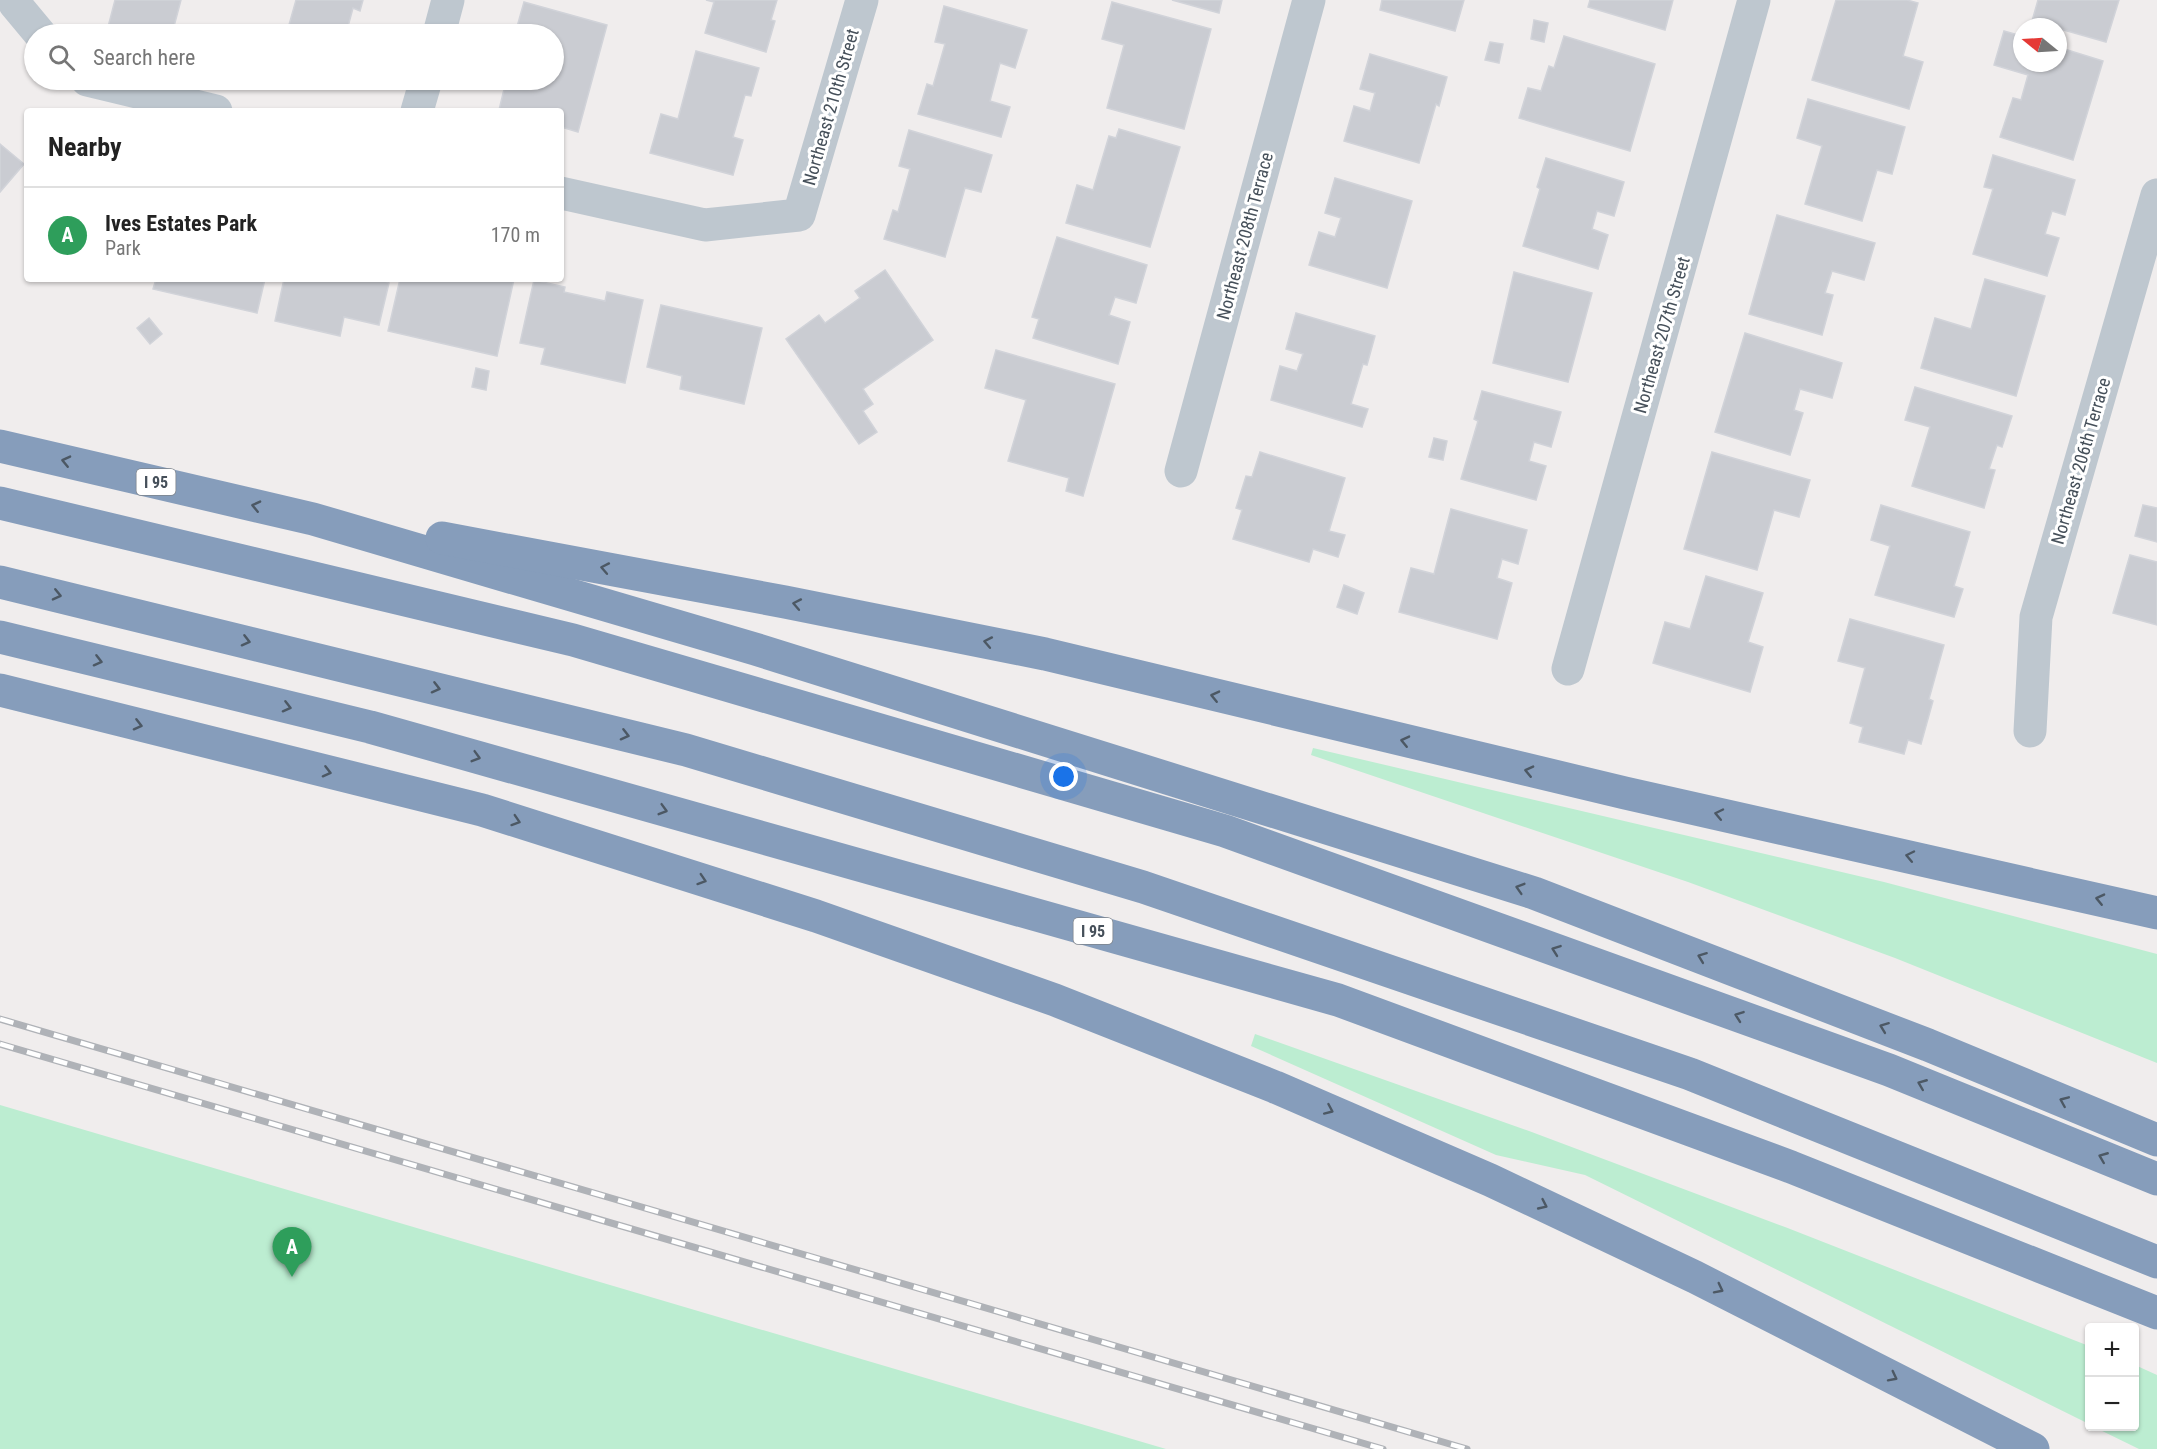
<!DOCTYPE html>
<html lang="en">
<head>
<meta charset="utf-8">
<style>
  body { margin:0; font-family:"Roboto Condensed",sans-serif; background:#f2f2f2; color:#222 }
  .controls { position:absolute; right:18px; bottom:18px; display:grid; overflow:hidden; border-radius:6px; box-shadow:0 2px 4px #0004 }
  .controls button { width:54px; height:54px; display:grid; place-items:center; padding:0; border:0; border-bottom:2px solid #e0e0e0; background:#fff; color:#222; font:30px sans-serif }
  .compass { position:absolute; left:2013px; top:18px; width:54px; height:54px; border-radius:50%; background:#fff; box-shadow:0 2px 4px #0004; rotate:288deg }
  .you { position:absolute; left:1064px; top:777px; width:21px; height:21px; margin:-15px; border:4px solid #fff; border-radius:50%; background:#1a73e8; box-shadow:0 0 0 9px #1a73e833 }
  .badge { display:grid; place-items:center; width:39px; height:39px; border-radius:50%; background:#111827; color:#fff; font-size:20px; font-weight:700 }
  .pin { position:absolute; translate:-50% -50px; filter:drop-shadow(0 2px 3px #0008) }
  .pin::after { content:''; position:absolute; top:32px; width:21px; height:18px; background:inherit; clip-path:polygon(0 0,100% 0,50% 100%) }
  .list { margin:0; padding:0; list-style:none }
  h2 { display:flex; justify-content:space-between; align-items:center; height:78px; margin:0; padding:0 24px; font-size:26px }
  h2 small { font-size:20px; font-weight:400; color:#767676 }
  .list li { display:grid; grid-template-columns:39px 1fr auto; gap:18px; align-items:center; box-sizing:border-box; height:96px; padding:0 24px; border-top:2px solid #e0e0e0 }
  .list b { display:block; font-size:22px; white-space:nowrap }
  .list p { margin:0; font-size:20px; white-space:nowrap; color:#767676 }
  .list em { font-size:20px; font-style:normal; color:#767676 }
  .icon { flex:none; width:33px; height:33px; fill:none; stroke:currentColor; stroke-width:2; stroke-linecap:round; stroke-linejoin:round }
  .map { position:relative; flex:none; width:2157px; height:1449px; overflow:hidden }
  .search { position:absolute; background:#fff; box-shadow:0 2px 4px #0004; left:24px; top:24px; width:540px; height:66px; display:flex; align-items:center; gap:15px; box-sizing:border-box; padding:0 21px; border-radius:33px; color:#767676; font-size:22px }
  .panel { position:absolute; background:#fff; box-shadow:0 2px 4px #0004; left:24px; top:108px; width:540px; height:174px; border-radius:6px }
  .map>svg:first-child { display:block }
  .green { fill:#bcedd1 }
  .building { fill:#caccd2; stroke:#d1d3d9; stroke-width:1.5 }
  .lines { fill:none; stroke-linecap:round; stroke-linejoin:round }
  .street { stroke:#bec7cf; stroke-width:33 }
  .highway { stroke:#869dbb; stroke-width:33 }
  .rail-casing { stroke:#afb2b7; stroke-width:7 }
  .rail { stroke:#fff; stroke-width:4.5; stroke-dasharray:14; stroke-linecap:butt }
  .oneway { stroke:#4c5864 }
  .labels { text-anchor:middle; stroke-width:6; stroke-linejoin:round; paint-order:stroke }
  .shield { fill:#fff; stroke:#7e848c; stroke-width:1.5 }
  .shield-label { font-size:16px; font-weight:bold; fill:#46505a }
  .street-label { font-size:18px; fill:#46505a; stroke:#fff }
</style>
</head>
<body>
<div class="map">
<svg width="2157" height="1449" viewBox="0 0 2157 1449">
  <rect width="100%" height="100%" fill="#f0eded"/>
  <g class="green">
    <path d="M1313,748L1884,882L2157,954V1063L1895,958L1688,882L1311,755Z"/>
    <path d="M1255,1034L1529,1131L1785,1227L2089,1346V1424L1585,1175L1496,1155L1251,1046Z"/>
    <path d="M0,1105L1166,1449H0Z"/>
    <path d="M2135,1365L2157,1375V1449H2139L2094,1427L2134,1426Z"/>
  </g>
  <g class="building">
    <path d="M115,0H181L172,34H137L108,27Z"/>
    <path d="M296,0H363L360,11L353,8L346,34H268L270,27L287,32Z"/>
    <path d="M706,0H777L771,20L775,21L766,52L705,33L714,2Z"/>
    <path d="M1172,0H1222L1219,13Z"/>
    <path d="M1382,0H1464L1455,31L1380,10Z"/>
    <path d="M1590,0H1673L1665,30L1588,7Z"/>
    <path d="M1836,0H1907L1918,3L1903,56L1923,62L1909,109L1812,80Z"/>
    <path d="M2038,0H2119L2106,42L2032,21Z"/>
    <path d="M524,2L607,25L578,132L561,127V111L499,110L506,81L513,83L514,80H554V34H515Z"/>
    <path d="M1112,2L1211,29L1184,129L1107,108L1124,45L1102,39Z"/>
    <path d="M944,6L1027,30L1015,68L1000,63L990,101L1010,107L1001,137L918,114L927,84L933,86L945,44L935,42Z"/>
    <path d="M1534,20L1548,23L1544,42L1531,39Z"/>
    <path d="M2004,31L2022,36V63H2058V47L2103,61L2073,160L2000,137L2013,98L2021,100L2028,75L1994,65Z"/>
    <path d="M1564,36L1655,64L1630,151L1519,118L1528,88L1541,91L1549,66L1554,68Z"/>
    <path d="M1490,42L1503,44L1499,63L1485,60Z"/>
    <path d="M696,51L759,68L751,96L745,95L733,137L743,140L733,175L650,153L661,114L678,119Z"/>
    <path d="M1370,54L1447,77L1439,106L1436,104L1419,163L1344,141L1354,106L1370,111L1375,93L1360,89Z"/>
    <path d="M305,80H345L343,89Z"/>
    <path d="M1808,99L1905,127L1892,174L1877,170L1862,221L1805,204L1822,146L1797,138Z"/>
    <path d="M1119,129L1180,147L1150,247L1066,223L1077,185L1093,190L1109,136L1116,138Z"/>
    <path d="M909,130L992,155L981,192L965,188L945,257L884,239L893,210L898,212L910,169L899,166Z"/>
    <path d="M0,144L24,164L0,192Z"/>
    <path d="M1993,155L2075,180L2065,215L2052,211L2045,234L2059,238L2047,276L1973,254L1993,189L1984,187Z"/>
    <path d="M1546,158L1624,182L1614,216L1597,211L1592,229L1608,235L1598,269L1523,246L1540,189L1537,187Z"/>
    <path d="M1335,178L1412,201L1387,288L1309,265L1319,232L1335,237L1341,218L1325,213Z"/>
    <path d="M1777,215L1875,243L1864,280L1832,271L1825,293L1833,295L1822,335L1749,314Z"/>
    <path d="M1057,237L1147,265L1136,303L1115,297L1109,315L1130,322L1118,364L1033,338L1039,319L1032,317Z"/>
    <path d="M885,270L933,340L863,389L873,404L863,411L877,432L859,444L786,339L819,315L825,323L860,298L855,291Z"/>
    <path d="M1514,272L1592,293L1568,382L1493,363Z"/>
    <path d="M156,279H265L257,313L153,289Z"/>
    <path d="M284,279H381L389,283L379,325L344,317L340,336L275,321Z"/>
    <path d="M400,279H514L497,356L388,331Z"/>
    <path d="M1985,279L2045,296L2016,396L1921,368L1935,318L1971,329Z"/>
    <path d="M534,280L565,287L564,292L605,301L607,292L643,300L625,383L541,364L545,348L520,343Z"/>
    <path d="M661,305L762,328L744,404L680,389L682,376L647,367Z"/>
    <path d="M1296,313L1375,336L1367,365L1363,364L1351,404L1368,409L1362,427L1271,400L1280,366L1297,371L1303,354L1286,349Z"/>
    <path d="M149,318L162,334L150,344L137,328Z"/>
    <path d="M1745,333L1842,363L1832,398L1800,389L1794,410L1803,413L1790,455L1715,432Z"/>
    <path d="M996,350L1115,384L1083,496L1066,491L1069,478L1008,461L1026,400L985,388Z"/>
    <path d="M476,368L489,371L486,390L472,387Z"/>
    <path d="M1915,387L2012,416L2002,447L1997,445L1989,469L1995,470L1984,508L1912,486L1930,427L1905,420Z"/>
    <path d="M1482,391L1561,412L1551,447L1534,442L1529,461L1546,466L1536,500L1461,479L1478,421L1474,419Z"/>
    <path d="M1434,438L1447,441L1443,460L1429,457Z"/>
    <path d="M1260,452L1345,478L1329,531L1345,535L1338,557L1313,549L1309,562L1233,539L1242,510L1236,508L1246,476L1252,477Z"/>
    <path d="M1712,452L1810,480L1799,517L1774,510L1757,570L1684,549Z"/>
    <path d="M1881,505L1970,532L1954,586L1963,589L1954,617L1875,595L1890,546L1871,540Z"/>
    <path d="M2143,505L2157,508V542L2135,536Z"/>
    <path d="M1451,509L1527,530L1518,564L1502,559L1497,578L1512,583L1497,639L1399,612L1411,568L1434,574Z"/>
    <path d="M2130,555L2157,562V625L2113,613Z"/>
    <path d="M1706,576L1763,593L1748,642L1763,647L1750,692L1653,663L1665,622L1690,629Z"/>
    <path d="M1344,585L1364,593L1357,614L1337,607Z"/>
    <path d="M1850,619L1944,645L1929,699L1933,701L1921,744L1908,740L1904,754L1859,742L1863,727L1850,723L1865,668L1838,661Z"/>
  </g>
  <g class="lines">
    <g class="street">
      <path d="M16,0L15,4L40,34"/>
      <path d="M439,34L448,0"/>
      <path d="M87,80L216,111"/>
      <path d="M417,111L426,80"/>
      <path d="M561,193L705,225L799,215L862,0"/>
      <path d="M1181,471L1309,0"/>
      <path d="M1568,669L1754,0"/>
      <path d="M2030,731L2036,617L2157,195"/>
    </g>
    <g class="highway">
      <path d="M0,446L313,519L755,649L1534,893L1928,1045L2157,1140"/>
      <path d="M0,503L573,640L1225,831L1889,1070L2157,1179"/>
      <path d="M442,538L785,602L1045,654L1625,793L2157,913"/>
      <path d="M0,582L686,750L1143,887L1690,1074L2157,1262"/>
      <path d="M0,637L370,727L1338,1000L1791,1167L2157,1313"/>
      <path d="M0,690L482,810L816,916L1055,1000L1275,1087L1490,1180L1695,1277L2033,1449"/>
    </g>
    <defs>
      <g id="rail">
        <path d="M0,1019L1467,1449"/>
        <path d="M0,1044L1383,1449"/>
      </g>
    </defs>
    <use href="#rail" class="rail-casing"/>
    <use href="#rail" class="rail"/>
  </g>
  <defs><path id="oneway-chevron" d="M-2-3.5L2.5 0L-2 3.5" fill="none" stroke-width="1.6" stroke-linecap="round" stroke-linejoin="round" transform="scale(1.5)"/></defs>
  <g class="oneway">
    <use href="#oneway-chevron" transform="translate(66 461) rotate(-167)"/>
    <use href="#oneway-chevron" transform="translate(256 506) rotate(-167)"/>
    <use href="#oneway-chevron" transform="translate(605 568) rotate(-169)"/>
    <use href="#oneway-chevron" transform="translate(57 595) rotate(13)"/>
    <use href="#oneway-chevron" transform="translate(797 604) rotate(-169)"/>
    <use href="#oneway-chevron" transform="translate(246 641) rotate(14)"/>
    <use href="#oneway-chevron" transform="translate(988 642) rotate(-169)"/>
    <use href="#oneway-chevron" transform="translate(98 661) rotate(14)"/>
    <use href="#oneway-chevron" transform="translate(436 688) rotate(14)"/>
    <use href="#oneway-chevron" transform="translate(1215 696) rotate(-167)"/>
    <use href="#oneway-chevron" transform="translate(287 707) rotate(14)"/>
    <use href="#oneway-chevron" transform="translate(138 725) rotate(14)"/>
    <use href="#oneway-chevron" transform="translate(625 735) rotate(14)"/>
    <use href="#oneway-chevron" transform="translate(1405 741) rotate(-167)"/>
    <use href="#oneway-chevron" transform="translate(476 757) rotate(16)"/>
    <use href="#oneway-chevron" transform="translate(1529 771) rotate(-167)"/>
    <use href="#oneway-chevron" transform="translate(327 772) rotate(14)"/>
    <use href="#oneway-chevron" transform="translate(663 810) rotate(16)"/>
    <use href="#oneway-chevron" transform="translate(1719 814) rotate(-168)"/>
    <use href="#oneway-chevron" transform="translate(516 821) rotate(18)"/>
    <use href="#oneway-chevron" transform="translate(1910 856) rotate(-168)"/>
    <use href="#oneway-chevron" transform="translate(702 880) rotate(18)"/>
    <use href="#oneway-chevron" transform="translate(1520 888) rotate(-163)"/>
    <use href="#oneway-chevron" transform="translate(2100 899) rotate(-167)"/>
    <use href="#oneway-chevron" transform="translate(1556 950) rotate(-160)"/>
    <use href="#oneway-chevron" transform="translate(1702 957) rotate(-159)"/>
    <use href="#oneway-chevron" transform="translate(1739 1016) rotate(-160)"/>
    <use href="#oneway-chevron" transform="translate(1884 1027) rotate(-159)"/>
    <use href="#oneway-chevron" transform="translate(1922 1084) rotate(-158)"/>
    <use href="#oneway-chevron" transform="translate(2064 1101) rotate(-157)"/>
    <use href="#oneway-chevron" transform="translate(1329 1110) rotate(24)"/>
    <use href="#oneway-chevron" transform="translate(2103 1157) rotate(-158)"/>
    <use href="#oneway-chevron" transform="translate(1543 1205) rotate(25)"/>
    <use href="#oneway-chevron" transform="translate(1719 1289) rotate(27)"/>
    <use href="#oneway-chevron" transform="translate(1893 1377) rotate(27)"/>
  </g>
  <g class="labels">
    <g class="shield">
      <rect x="136.5" y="469" width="39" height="26" rx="4.5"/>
      <rect x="1073.5" y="918" width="39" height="26" rx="4.5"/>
    </g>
    <g class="shield-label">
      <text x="156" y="488">I 95</text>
      <text x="1093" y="937">I 95</text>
    </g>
    <g class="street-label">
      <text transform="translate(831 107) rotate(-74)" y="6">Northeast 210th Street</text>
      <text transform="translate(1245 236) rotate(-75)" y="6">Northeast 208th Terrace</text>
      <text transform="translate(1662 335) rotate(-74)" y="6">Northeast 207th Street</text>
      <text transform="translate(2081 461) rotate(-74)" y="6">Northeast 206th Terrace</text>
    </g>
  </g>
</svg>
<div class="controls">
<button>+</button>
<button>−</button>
</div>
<svg class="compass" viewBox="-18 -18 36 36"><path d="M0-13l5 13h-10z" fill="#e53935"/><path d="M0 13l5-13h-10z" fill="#767676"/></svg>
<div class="you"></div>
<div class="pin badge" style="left:292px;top:1277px;background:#2e9e5b">A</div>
<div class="search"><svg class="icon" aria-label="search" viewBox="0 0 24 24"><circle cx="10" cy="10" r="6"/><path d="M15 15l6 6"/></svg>Search here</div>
<section class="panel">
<h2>Nearby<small></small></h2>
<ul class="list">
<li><span class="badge" style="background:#2e9e5b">A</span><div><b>Ives Estates Park</b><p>Park</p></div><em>170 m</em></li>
</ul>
</section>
</div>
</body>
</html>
